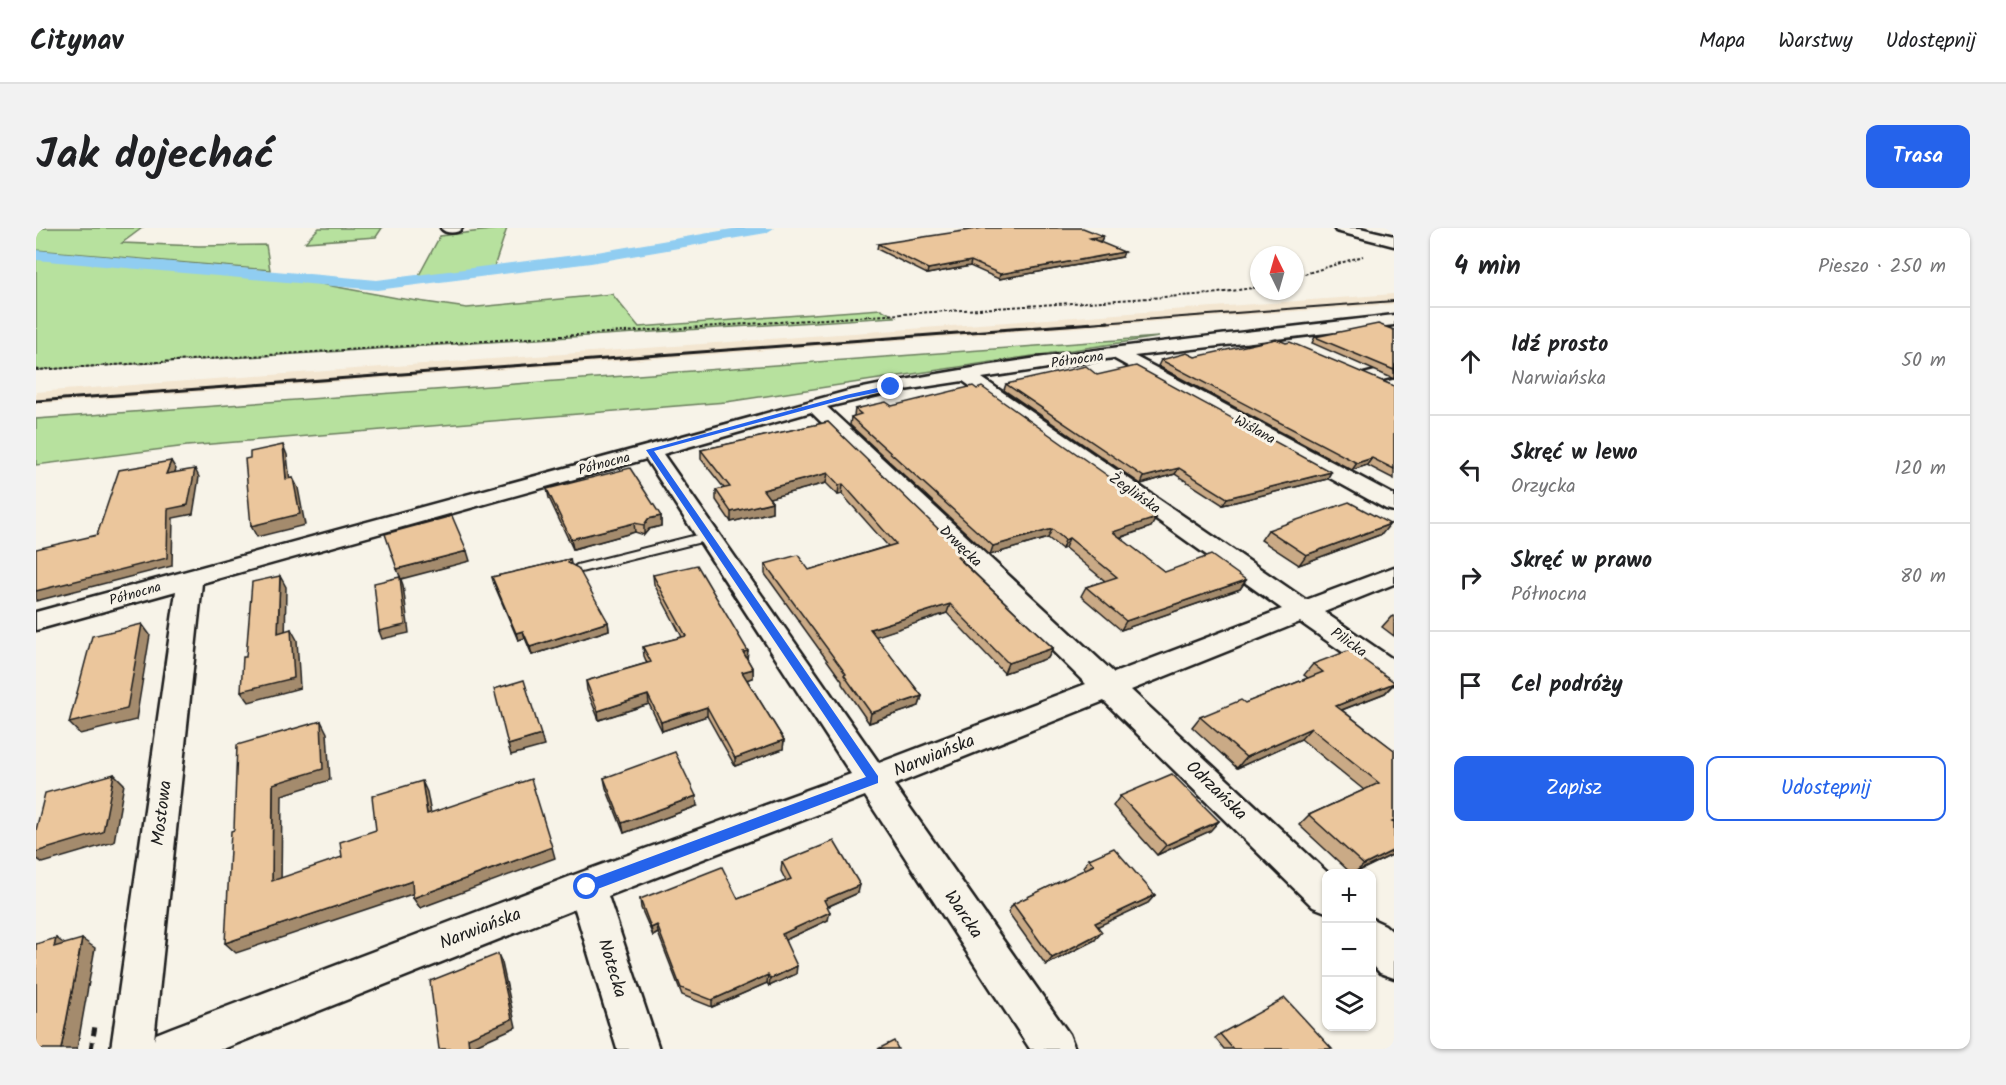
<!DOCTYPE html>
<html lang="pl">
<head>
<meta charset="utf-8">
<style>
  body { margin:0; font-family:Kalam,sans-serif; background:#f2f2f2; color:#202124 }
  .controls { position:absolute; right:18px; bottom:18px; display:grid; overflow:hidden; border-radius:12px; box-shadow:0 2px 4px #0004 }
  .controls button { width:54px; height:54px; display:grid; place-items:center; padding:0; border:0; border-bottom:2px solid #e0e0e0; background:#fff; color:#202124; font:30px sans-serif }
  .compass { position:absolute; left:1214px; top:18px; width:54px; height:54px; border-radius:50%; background:#fff; box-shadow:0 2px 4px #0004; rotate:355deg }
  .stop { position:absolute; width:18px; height:18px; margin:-14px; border:4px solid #2563eb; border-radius:50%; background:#fff }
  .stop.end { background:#2563eb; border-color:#fff; box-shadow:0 2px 6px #0008 }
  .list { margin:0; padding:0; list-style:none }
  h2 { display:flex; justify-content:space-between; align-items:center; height:78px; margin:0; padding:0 24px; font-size:26px }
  h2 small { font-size:20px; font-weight:400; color:#757577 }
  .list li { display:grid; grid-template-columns:39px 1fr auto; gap:18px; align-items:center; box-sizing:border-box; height:108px; padding:0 24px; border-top:2px solid #e0e0e0 }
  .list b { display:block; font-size:22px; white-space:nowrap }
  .list p { margin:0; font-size:20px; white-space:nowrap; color:#757577 }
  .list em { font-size:20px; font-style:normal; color:#757577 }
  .actions { display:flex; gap:12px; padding:18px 24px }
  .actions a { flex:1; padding:14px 0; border:2px solid #2563eb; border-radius:12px; text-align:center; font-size:21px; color:#2563eb }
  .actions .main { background:#2563eb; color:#fff }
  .icon { flex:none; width:33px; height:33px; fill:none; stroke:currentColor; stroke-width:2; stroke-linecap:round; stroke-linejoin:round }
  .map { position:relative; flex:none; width:1358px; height:821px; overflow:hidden; border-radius:12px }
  header { display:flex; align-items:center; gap:36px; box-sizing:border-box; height:84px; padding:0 30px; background:#fff; border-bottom:2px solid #e0e0e0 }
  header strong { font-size:28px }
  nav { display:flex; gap:33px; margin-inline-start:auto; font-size:21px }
  .intro { display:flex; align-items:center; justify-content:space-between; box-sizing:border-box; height:144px; padding:0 36px }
  h1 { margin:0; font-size:42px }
  .button { padding:15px 27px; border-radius:12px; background:#2563eb; color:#fff; font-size:21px; font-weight:700 }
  main { display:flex; gap:36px; padding:0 36px }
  aside { flex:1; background:#fff; border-radius:12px; box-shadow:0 2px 4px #0004 }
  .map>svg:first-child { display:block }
  .built { fill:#f3e6d1 }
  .green { fill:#b7e19e; stroke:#6a7e5d; stroke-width:1.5 }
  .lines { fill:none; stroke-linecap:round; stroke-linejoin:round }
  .canal { fill:#90cdf1; fill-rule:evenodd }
  .lane-casing { stroke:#1c1c1c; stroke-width:4 }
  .street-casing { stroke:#1c1c1c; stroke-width:5 }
  .secondary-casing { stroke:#1c1c1c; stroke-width:5 }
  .path-far1 { stroke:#1c1c1c; stroke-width:2; stroke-dasharray:3 2; stroke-linecap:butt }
  .path { stroke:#1c1c1c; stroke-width:5; stroke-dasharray:8 6; stroke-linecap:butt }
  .lane { fill:#f7f3e8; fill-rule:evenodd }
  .street { fill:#f7f3e8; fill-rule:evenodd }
  .secondary { fill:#f7f3e8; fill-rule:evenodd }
  .rail-far1 { stroke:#1c1c1c; stroke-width:2 }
  .rail { stroke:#1c1c1c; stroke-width:3 }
  .wall { fill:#caaa86; stroke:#1c1c1c; stroke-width:1.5 }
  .shaded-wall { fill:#a48b6d; stroke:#1c1c1c; stroke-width:1.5 }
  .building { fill:#ebc69c; stroke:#1c1c1c; stroke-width:1.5 }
  .route { fill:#2563eb }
  .labels { text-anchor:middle; stroke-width:6; stroke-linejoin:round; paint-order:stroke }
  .far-street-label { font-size:14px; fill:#1c1c1c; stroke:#f7f3e8 }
  .street-label { font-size:15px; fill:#1c1c1c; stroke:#f7f3e8 }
  .near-street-label { font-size:18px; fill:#1c1c1c; stroke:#f7f3e8 }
</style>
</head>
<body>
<header>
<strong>Citynav</strong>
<nav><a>Mapa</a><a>Warstwy</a><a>Udostępnij</a></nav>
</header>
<div class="intro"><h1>Jak dojechać</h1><a class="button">Trasa</a></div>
<main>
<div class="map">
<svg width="1358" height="821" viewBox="0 0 1358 821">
  <rect width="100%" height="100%" fill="#f7f3e8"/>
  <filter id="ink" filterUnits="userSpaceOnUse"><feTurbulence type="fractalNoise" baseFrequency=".0167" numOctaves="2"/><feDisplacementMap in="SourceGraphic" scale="12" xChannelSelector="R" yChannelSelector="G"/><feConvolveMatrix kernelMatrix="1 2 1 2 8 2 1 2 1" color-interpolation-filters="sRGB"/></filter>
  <g filter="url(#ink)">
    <path class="built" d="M1358,66V76L0,176V164Z"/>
    <g class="green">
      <path d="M0,0H106L86,15L163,18L230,17L234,42L0,22Z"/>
      <path d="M283,0H346L340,9L269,14Z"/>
      <path d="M471,0L458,39L382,49L404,8Z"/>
      <path d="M0,29L263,52L361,70L431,80L576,66L603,99L845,81L859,89L0,142Z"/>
      <path d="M1123,109L690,174L151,218L0,237V191Z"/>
    </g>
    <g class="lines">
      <path class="canal" d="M702,0H738L730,5L555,35L341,62L0,32V22L341,52L555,25Z"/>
      <defs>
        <path id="lane" d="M673,304L679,308L677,311L541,345L535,341L541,337Z"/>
        <g id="street">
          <path d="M405,0H426C422,6 409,6 405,0Z"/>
          <path d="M1358,87V97L1098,128L1358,267V283L1350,281L1077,130L946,150L1270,372L1358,339V356L1288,384L1358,432V456L1348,453L1264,394L1095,462L1293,646H1290V684L1277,679L1068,473L858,557L1033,806L1039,821H994L829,568L572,668L623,821H581L539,681L187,821H75L140,363L0,402V384L812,163C992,125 1176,109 1358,87ZM927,153L1246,381L1078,445L791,179L855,164ZM775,184L1050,456L843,535L627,226ZM610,231L815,546L551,642L135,800L120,806L118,812L166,355Z"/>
          <path d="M1358,138V149L1334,155L1328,154L1325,150L1328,146Z"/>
          <path d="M1336,691L1349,697L1358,705V750L1344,745L1336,736Z"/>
        </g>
        <path id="secondary" d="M1298,0H1324L1358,8V18L1300,3Z"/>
      </defs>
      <use href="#lane" class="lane-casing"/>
      <use href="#street" class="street-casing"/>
      <use href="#secondary" class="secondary-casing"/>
      <g class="path-far1">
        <path d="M1259,49L1327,28"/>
        <path d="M0,142L1175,66L1223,59"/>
      </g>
      <path class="path" d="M55,821L59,798"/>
      <use href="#lane" class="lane"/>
      <use href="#street" class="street"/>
      <use href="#secondary" class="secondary"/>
      <path class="rail-far1" d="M1052,96L1358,73"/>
      <path class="rail" d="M0,173L1072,94"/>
    </g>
    <g class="wall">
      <path d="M1067,8L1065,13H1062L1086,29L963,51L934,38L891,46L841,21L842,16Z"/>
      <path d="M1358,102V151L1276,115L1279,109Z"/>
      <path d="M1250,115L1358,158V251L1331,237L1316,242L1122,138L1125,132L1159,129Z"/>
      <path d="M1061,147L1295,244L1291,251L1187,277L1139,246L1105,256L968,162L970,156Z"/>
      <path d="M856,178L1080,259L1120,290L1115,299L1084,310L1129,344L1210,352L1204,361L1085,402L1045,368L1050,359L1069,353L1029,320L1026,321L1012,310L954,327L814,197L815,189L818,188L819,181Z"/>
      <path d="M792,194L926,333L1017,420L1012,430L968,445L911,385L839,408L886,468L883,478L833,495L806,456V453L729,346V336L773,342L852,318L806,266L802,267L790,255L733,270L736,274V284L695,294L680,272V262L688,260L665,231V222Z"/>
      <path d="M511,261L625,288V298L613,301L608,307L599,304L537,321L513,270Z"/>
      <path d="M1232,302L1346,306L1263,337L1225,312Z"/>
      <path d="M534,331L535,336L572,394L573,402L496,427L489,410L482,412L458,356L456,349Z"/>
      <path d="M617,347L711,431L717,441V450L711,452L748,512L747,521L699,538L671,488L626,503L613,476L563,492L551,462L550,453L611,435L608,428L607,419L646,409L618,356Z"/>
      <path d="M1358,388V408L1346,399L1355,389Z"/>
      <path d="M1277,436L1358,454V456L1349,465L1306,482L1358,522V626L1319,645H1315L1263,597L1273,587L1328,562L1265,511L1201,540L1156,499L1164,489L1209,475L1272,450L1268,447Z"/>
      <path d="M568,550L661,578L588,605L570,560Z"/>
      <path d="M1084,568L1183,593L1174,603L1121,627L1077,578Z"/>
      <path d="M1053,631L1119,667L1112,675L1061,698L1059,712L1010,737L972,684L977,676L1049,642L1047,639Z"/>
      <path d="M746,634L822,665L791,679L792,692L749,712L760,746L733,758L731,755L676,779L646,767L622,705L617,708L605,680L604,671H702L750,653L745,643Z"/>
      <path d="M1184,806L1296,821H1188L1179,810Z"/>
    </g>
    <g class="shaded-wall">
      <path d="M1067,8L1065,13L1053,15L1054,10Z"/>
      <path d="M1088,24L1086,29L963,51L964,46Z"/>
      <path d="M935,33L934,38L891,46L892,41Z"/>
      <path d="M247,217L251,227L255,262L250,251Z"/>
      <path d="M1336,230L1331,237L1316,242L1321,235Z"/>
      <path d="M135,233L140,241L135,254L130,246Z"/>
      <path d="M1143,240L1139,246L1105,256L1108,249Z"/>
      <path d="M159,241L163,249L157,286L137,290L136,338L0,373V363Z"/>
      <path d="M1295,244L1291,251L1187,277L1191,270Z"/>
      <path d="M792,245L790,255L726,272L727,262Z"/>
      <path d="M257,250L262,260L269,297L221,309L215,298Z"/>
      <path d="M807,256L806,266L802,267L803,257Z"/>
      <path d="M736,274V284L695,294V284Z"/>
      <path d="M1118,285L1115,292L1120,290L1115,299L1073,313L1077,304L1114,286Z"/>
      <path d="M625,288V298L613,301L608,307V297L612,291Z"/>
      <path d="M598,295L599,304L537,321L535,311Z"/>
      <path d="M1354,296L1346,306L1263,337L1270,327Z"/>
      <path d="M1016,301L1012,310L954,327L957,318Z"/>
      <path d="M1033,310L1029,320L1026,321L1029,312Z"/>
      <path d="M431,323L434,333L365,351L361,341Z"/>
      <path d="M928,326L926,336L921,329Z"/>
      <path d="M244,348L250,359L249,415L242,405Z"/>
      <path d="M364,349L367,357L373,405L346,411L343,403Z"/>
      <path d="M1210,352L1204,361L1085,402L1090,393Z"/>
      <path d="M914,376L911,385L832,411L834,401Z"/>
      <path d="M572,394L573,402L496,427L494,419Z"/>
      <path d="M106,396L114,407L100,492L44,506L33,495Z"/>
      <path d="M255,401L261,412L264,460L213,474L205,463Z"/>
      <path d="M487,403L489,410L482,412L480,405Z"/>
      <path d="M1017,420L1012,430L968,445L972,435Z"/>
      <path d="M712,423L711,432L707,424Z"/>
      <path d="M717,441V450L706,453V444Z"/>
      <path d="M1358,455L1349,465L1290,488L1300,478Z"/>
      <path d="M612,467L613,476L563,492L562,483Z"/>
      <path d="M886,468L883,478L833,495L835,485Z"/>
      <path d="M671,479V488L626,503L625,494Z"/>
      <path d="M285,493L291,505L294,552L246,567L245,663L236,653L237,556Z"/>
      <path d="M1275,500L1265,511L1201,540L1210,529Z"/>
      <path d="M505,507L508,518L475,527L472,517Z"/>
      <path d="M748,512L747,521L699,538V530Z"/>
      <path d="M78,546L88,556L78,614L7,635L0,630V624Z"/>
      <path d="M386,553L391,564L397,597L391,586Z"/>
      <path d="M660,568L661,578L588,605L586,595Z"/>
      <path d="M1183,593L1174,603L1121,627L1130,617Z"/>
      <path d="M516,619L519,630L384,680L377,670Z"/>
      <path d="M1358,622V626L1318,645L1328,637Z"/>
      <path d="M376,653L382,664L200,725L189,715Z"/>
      <path d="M824,657L822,665L786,681L788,672Z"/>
      <path d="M1119,667L1112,675L1052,703L1059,695Z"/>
      <path d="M794,684L792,692L745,714L746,706Z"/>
      <path d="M621,697L622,705L617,708L615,700Z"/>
      <path d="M1066,704L1059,712L1010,737L1016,730Z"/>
      <path d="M20,710L33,719H18Z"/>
      <path d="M46,711L59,720L41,821H25Z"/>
      <path d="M462,726L466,735L480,799L437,818L438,821H433L432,810Z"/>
      <path d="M761,738L760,746L733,758L734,751Z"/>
      <path d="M732,747L731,755L676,779V772Z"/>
    </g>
    <g class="building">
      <path d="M947,0H1047L1067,8L1054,10L1088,24L964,46L935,33L892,41L842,16Z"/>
      <path d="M1342,96L1358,102V142L1279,109Z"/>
      <path d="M1240,111L1250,115L1254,114L1358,158V241L1336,230L1321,235L1125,132L1151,125L1159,129Z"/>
      <path d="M1050,138L1061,147L1100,138L1295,244L1191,270L1143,240L1108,249L970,156Z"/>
      <path d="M937,158L941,161L946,159L1082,255L1077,256L1118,285L1114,286L1120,290L1077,304L1129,344L1175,327L1210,352L1090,393L1050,359L1081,349L1033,310L1029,312L1016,301L957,318L815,189L825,186L819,181L850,174L856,178Z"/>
      <path d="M792,194L928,326L921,329L1017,420L972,435L914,376L834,401L886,468L835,485L808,447L810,446L729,336L762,327L773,342L860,316L807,256L803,257L792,245L727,262L736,274L695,284L680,262L694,259L665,222Z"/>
      <path d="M247,217L250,251L257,250L264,286L215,298L209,231L214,230V224Z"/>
      <path d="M135,233L130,246L159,241L152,277L132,281L131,330L0,363V321L61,307L83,242Z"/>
      <path d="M594,240L625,288L612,291L608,297L598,295L535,311L511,261Z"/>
      <path d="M1313,274L1354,296L1270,327L1232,302Z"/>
      <path d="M416,288L431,323L361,341L349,306Z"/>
      <path d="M534,331L532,335L542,340L572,394L494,419L487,403L480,405L456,349Z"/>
      <path d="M661,337L712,423L707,424L717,441L706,444L748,512L699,530L671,479L625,494L612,467L562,483L550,453L615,434L607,419L650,408L617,347Z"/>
      <path d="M244,348L242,405L255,401L258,450L205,463L207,429H210L216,354Z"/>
      <path d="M364,349L369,397L343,403L338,355Z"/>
      <path d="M106,396L91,481L33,495L56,408Z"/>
      <path d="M1314,422L1358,454V455L1300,478L1358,522V592L1356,593L1358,594V622L1328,637L1273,587L1343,555L1275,500L1210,529L1164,489L1205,472L1209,475L1287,444L1277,436Z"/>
      <path d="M488,452L505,507L472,517L458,461Z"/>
      <path d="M285,493L287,541L237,556L236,653L306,629L304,614L340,602L336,568L386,553L391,586L495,551L516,619L377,670L376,653L189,715L195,603L198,602L201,517Z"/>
      <path d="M639,524L660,568L586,595L568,550Z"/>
      <path d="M78,546L67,604L0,624V602L9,565Z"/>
      <path d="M1136,546L1183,593L1130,617L1084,568Z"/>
      <path d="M798,613L824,657L788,672L794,684L746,706L761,738L734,751L732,747L676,772L645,760L621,697L615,700L604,671L686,639L702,671L755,651L746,634Z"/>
      <path d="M1078,620L1119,667L1059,695L1066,704L1016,730L977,676L1058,637L1053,631Z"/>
      <path d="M20,710L18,719L46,711L25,821H0V716Z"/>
      <path d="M462,726L476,791L432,810L433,821H403L394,753Z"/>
      <path d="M1249,770L1296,821H1197L1184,806Z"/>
      <path d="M858,813L862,821H842Z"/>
    </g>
  </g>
  <path class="route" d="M855,157L858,161L813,170L618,223L842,548V555L551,665L547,663L545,659L547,654L830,549L610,222L810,167Z"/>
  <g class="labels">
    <g class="far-street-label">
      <text transform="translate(1041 131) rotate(-8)" y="5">Północna</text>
      <text transform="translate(1219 201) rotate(29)" y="5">Wiślana</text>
      <text transform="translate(568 235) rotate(-15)" y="5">Północna</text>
      <text transform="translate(99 365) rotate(-16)" y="5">Północna</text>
    </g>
    <g class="street-label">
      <text transform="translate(1099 265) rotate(35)" y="5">Żeglińska</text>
      <text transform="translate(925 318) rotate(44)" y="5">Drwęcka</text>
      <text transform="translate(1313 414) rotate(35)" y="5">Pilicka</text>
    </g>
    <g class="near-street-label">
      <text transform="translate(898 527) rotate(-22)" y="6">Narwiańska</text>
      <text transform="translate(1181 562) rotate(44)" y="6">Odrzańska</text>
      <text transform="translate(125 585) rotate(-83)" y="6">Mostowa</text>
      <text transform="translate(928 686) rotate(56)" y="6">Warcka</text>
      <text transform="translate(444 700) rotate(-21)" y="6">Narwiańska</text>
      <text transform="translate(577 740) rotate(73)" y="6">Notecka</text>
    </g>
  </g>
</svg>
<div class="controls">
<button>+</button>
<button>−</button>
<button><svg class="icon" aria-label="layers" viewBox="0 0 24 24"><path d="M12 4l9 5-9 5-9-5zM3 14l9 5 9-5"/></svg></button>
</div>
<svg class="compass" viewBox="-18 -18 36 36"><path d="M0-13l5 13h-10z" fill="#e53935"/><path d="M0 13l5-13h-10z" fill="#757577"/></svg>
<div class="stop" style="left:551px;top:659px"></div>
<div class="stop end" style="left:855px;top:159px"></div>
</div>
<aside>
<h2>4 min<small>Pieszo · 250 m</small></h2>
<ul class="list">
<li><svg class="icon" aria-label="ahead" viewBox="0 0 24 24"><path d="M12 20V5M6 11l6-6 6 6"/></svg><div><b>Idź prosto</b><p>Narwiańska</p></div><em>50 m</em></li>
<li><svg class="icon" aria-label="left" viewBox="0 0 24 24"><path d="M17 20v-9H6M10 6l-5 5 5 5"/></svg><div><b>Skręć w lewo</b><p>Orzycka</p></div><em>120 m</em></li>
<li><svg class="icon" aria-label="right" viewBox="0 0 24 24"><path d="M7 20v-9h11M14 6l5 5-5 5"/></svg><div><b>Skręć w prawo</b><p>Północna</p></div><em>80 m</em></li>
<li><svg class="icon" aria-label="arrive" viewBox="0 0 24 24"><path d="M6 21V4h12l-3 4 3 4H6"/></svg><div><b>Cel podróży</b></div></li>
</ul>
<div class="actions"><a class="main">Zapisz</a><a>Udostępnij</a></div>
</aside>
</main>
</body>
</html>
